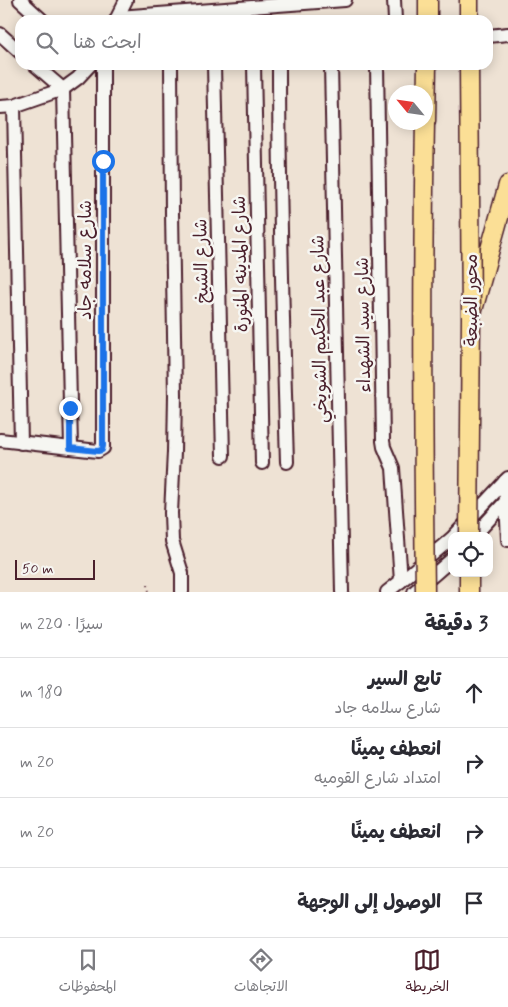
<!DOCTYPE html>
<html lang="ar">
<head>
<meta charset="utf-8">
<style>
  body { margin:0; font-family:Mynerve,"Playpen Sans Arabic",sans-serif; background:#f7f7f7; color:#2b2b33; direction:rtl }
  .controls { position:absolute; right:15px; bottom:15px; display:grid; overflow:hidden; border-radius:10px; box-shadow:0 2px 12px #0003 }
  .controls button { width:45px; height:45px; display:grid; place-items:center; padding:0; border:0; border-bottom:1px solid #e1e1e2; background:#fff; color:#2b2b33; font:25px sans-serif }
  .compass { position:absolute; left:388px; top:85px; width:45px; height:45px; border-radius:50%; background:#fff; box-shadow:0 2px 12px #0003; rotate:299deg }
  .scale { position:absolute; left:15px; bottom:12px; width:80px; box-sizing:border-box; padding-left:5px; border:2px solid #4a1f2b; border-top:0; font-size:14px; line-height:18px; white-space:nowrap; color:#4a1f2b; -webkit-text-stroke:4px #f6f6f2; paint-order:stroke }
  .stop { position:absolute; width:15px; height:15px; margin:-11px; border:4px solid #1a73e8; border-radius:50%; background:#fff }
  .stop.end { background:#1a73e8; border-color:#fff; box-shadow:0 1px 5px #0008 }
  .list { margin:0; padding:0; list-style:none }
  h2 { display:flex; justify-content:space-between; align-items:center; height:65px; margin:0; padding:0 20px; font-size:21px }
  h2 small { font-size:16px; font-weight:400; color:#7c7c81 }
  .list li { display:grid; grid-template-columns:32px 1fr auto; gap:15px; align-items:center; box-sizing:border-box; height:70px; padding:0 20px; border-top:1px solid #e1e1e2 }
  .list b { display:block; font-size:19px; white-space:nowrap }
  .list p { margin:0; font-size:16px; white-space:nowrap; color:#7c7c81 }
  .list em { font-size:16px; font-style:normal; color:#7c7c81 }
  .icon { flex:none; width:28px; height:28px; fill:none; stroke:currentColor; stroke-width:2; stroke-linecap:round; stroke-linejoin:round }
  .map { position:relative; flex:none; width:508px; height:592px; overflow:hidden; direction:ltr }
  .search { position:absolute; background:#fff; box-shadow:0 2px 12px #0003; left:15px; right:15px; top:15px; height:55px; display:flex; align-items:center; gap:12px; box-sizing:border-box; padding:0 18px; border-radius:15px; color:#7c7c81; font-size:19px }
  .sheet { height:345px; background:#fff }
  nav { display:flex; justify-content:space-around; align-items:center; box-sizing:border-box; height:70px; border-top:1px solid #e1e1e2; background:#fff; font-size:14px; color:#7c7c81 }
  nav a { display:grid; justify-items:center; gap:2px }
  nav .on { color:#4a1f2b }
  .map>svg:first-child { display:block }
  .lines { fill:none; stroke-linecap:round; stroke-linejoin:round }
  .minor-casing { stroke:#4a1f2b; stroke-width:16 }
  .highway-casing { stroke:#4a1f2b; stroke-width:21 }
  .path { stroke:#4a1f2b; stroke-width:2; stroke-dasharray:1 4; stroke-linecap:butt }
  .minor { stroke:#f6f6f2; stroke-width:12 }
  .highway { stroke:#fbdf96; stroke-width:18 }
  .highway-bridge-casing { stroke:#4a1f2b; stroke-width:21; stroke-linecap:butt }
  .highway-bridge { stroke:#fbdf96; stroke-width:18 }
  .route { stroke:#1a73e8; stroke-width:6 }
  .labels { text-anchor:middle; stroke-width:5; stroke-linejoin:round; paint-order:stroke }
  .street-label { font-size:18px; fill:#4a1f2b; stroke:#f6f6f2 }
</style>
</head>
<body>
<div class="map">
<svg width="508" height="592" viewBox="0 0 508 592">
  <rect width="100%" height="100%" fill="#eee2d4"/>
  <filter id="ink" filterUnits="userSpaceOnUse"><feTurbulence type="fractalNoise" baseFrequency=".02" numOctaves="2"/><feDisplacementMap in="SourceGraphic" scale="10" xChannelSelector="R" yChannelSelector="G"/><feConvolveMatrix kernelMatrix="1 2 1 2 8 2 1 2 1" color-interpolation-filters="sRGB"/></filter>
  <g filter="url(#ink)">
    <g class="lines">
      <defs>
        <g id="minor">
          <path d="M20,0L42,20"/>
          <path d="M394,0L395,20"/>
          <path d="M118,17L345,0"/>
          <path d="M116,20L126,0"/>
          <path d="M0,34L20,52"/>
          <path d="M488,36L508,34"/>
          <path d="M35,65L63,89L71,448"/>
          <path d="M171,65L172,213L175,395L174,452L171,513L172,541L182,573V592"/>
          <path d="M214,65L223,456"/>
          <path d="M254,65L262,463"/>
          <path d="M279,65C279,198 283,330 287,462"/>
          <path d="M331,65L342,592"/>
          <path d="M377,65L383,441L384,447L393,468L401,581"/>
          <path d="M14,106L21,443"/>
          <path d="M0,107L14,106L63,89L78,78L90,65"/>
          <path d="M0,440L98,451L103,448V66"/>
          <path d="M505,481L508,540"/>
          <path d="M454,536L508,478"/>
          <path d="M474,536L508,499"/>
          <path d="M387,592L401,581L452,538"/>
          <path d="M414,592L452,559"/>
        </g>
        <g id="highway">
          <path d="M469,0V20"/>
          <path d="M428,20V0"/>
          <path d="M426,121L427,65"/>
          <path d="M473,310L508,185"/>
          <path d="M469,573V592"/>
        </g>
      </defs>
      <use href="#minor" class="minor-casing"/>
      <use href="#highway" class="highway-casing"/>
      <path class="path" d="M148,585L149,592"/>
      <use href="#minor" class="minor"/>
      <use href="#highway" class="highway"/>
      <defs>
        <g id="highway-bridge">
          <path d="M469,536L471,318L469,65"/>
          <path d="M425,592C423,436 422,279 425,122"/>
        </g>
      </defs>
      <use href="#highway-bridge" class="highway-bridge-casing"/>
      <use href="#highway-bridge" class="highway-bridge"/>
    </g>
  </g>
  <g class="lines" filter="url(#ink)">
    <path class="route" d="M70,408V448L98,451L102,450L103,446V161"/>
  </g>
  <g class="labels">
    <g class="street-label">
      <text transform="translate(85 260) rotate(-90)" y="6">شارع سلامه جاد</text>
      <text transform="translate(201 261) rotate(-91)" y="6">شارع الشيخ</text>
      <text transform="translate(240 264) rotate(-91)" y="6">شارع المدينه المنورة</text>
      <text transform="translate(471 300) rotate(-90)" y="6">محور الضبعة</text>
      <text transform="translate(363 325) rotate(-91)" y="6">شارع سيد الشهداء</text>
      <text transform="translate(319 329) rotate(-91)" y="6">شارع عبد الحكيم الشويخي</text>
    </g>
  </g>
</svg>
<div class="controls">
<button><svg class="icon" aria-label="locate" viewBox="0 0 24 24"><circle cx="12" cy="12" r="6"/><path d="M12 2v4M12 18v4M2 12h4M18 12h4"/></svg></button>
</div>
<svg class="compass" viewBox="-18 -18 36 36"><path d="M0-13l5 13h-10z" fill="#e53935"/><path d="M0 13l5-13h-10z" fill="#7c7c81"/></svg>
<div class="scale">50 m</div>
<div class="stop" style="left:103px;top:161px"></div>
<div class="stop end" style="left:70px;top:408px"></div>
<div class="search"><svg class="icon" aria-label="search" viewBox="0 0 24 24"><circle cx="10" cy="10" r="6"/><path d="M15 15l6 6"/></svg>ابحث هنا</div>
</div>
<section class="sheet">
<h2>3 دقيقة<small>سيرًا · 220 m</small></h2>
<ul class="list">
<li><svg class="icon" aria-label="ahead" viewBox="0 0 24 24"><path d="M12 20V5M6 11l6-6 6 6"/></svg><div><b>تابع السير</b><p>شارع سلامه جاد</p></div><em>180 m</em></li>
<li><svg class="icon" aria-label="right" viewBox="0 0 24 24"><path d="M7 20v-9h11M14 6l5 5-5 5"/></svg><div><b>انعطف يمينًا</b><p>امتداد شارع القوميه</p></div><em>20 m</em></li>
<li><svg class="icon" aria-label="right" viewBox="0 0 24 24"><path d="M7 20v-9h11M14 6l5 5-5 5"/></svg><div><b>انعطف يمينًا</b></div><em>20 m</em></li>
<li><svg class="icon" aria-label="arrive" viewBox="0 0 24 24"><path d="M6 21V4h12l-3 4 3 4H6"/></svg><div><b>الوصول إلى الوجهة</b></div></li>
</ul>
</section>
<nav>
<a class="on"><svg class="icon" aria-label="map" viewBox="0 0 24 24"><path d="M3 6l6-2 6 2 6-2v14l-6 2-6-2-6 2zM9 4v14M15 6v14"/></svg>الخريطة</a>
<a><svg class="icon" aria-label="directions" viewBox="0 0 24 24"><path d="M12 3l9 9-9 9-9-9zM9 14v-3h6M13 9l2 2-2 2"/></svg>الاتجاهات</a>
<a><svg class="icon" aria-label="saved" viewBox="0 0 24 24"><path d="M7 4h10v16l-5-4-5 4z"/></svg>المحفوظات</a>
</nav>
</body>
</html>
